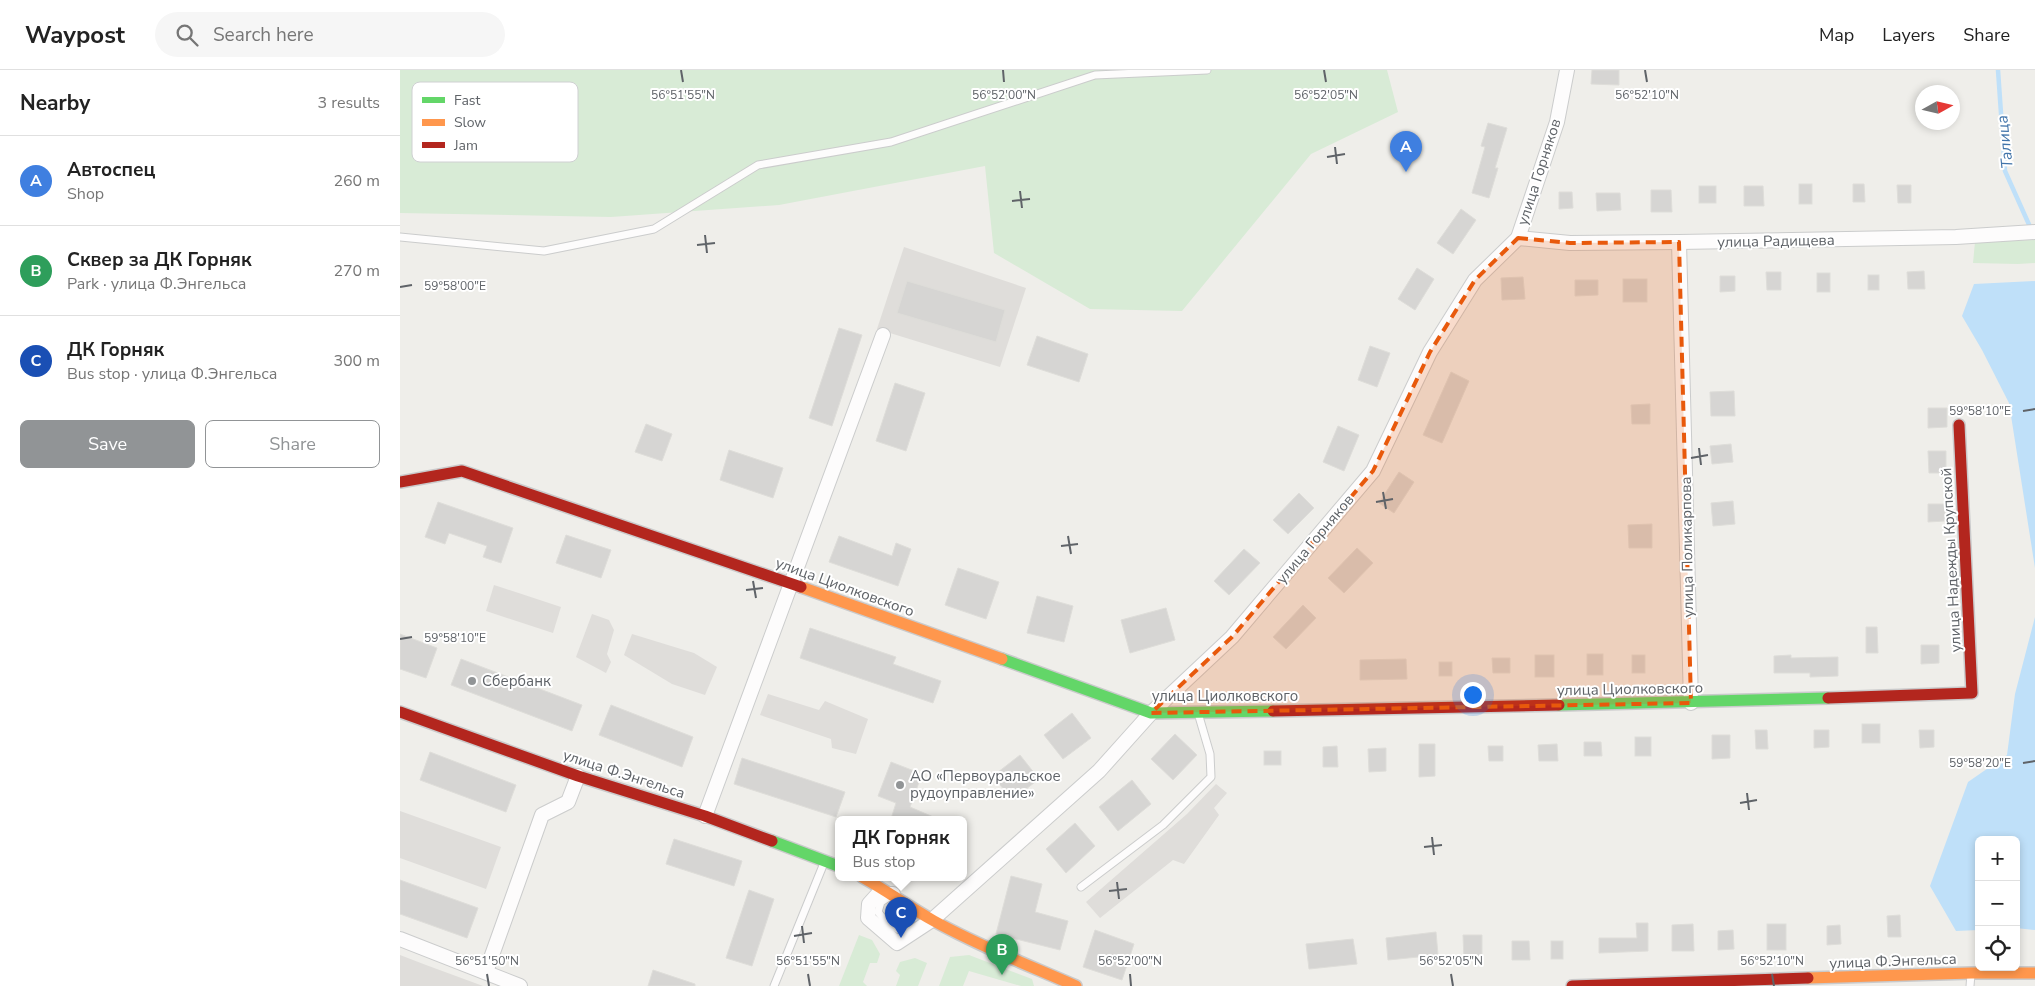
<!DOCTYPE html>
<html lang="en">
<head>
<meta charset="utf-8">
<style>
  body { margin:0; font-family:"Nunito Sans",sans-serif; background:#f6f6f6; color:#222 }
  .controls { position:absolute; right:15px; bottom:15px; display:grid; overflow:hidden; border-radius:8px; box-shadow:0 2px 8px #0003 }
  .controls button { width:45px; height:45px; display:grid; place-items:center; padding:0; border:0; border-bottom:1px solid #e0e0e0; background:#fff; color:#222; font:25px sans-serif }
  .compass { position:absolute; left:1515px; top:15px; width:45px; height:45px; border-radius:50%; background:#fff; box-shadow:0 2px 8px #0003; rotate:82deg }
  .you { position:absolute; left:1072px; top:624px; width:18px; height:18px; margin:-12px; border:4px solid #fff; border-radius:50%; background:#1a73e8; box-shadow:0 0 0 8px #1a73e833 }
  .badge { display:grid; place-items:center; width:32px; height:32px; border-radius:50%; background:#919496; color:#fff; font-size:16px; font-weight:700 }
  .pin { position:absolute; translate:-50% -41px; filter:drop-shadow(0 1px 2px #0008) }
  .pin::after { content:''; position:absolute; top:26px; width:18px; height:15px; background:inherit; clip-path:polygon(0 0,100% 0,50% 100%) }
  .popup { position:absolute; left:435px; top:746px; width:132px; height:65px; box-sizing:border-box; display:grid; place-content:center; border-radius:8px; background:#fff; filter:drop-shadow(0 1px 4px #0005); font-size:16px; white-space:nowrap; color:#767676 }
  .popup b { font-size:19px; color:#222 }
  .popup::after { content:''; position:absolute; left:50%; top:100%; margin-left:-10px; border:10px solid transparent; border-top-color:#fff }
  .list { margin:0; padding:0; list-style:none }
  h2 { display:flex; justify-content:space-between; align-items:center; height:65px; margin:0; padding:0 20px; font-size:21px }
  h2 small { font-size:16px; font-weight:400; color:#767676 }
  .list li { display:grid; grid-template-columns:32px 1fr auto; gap:15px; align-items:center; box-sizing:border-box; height:90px; padding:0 20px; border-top:1px solid #e0e0e0 }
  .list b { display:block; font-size:19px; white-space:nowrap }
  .list p { margin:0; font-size:16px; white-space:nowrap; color:#767676 }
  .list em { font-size:16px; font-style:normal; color:#767676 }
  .actions { display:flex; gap:10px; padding:15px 20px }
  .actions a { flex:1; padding:11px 0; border:1px solid #919496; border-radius:8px; text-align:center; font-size:18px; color:#919496 }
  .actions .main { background:#919496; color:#fff }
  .icon { flex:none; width:28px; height:28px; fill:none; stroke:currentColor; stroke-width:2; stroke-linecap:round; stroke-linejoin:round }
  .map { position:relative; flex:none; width:1635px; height:916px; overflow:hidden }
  header { display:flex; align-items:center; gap:30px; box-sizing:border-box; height:70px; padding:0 25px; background:#fff; border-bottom:1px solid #e0e0e0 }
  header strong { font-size:24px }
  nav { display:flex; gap:28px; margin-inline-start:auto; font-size:18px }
  .search { width:350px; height:45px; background:#f6f6f6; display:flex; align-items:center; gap:12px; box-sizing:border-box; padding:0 18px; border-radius:28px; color:#767676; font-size:19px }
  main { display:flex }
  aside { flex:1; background:#fff }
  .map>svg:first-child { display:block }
  .industrial { fill:#dfddda }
  .green { fill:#d8ebd6 }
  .water { fill:#bfe0f9 }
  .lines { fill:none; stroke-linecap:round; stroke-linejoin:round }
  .stream { stroke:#bfe0f9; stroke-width:4.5 }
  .building { fill:#d6d5d3; stroke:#deddd9 }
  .lane-casing { stroke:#cbcccc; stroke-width:9 }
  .street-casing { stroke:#cbcccc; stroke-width:16 }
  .fast-casing { stroke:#cacacb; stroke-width:14 }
  .slow-casing { stroke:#cacacb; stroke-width:14 }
  .jam-casing { stroke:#cacacb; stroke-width:14 }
  .lane { stroke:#fdfcfc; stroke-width:7 }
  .street { stroke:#fdfcfc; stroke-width:14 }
  .fast { stroke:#63d668; stroke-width:11 }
  .slow { stroke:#ff974d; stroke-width:11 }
  .jam { stroke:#b3261e; stroke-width:11 }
  .marked { fill:#e8590c; fill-opacity:0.2; stroke:#e8590c; stroke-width:4; stroke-dasharray:10 6; stroke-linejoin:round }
  .ticks { fill:none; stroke:#5f6368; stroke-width:2 }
  .poi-dot { fill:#919496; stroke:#fff; stroke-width:2 }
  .labels { text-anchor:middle; stroke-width:4; stroke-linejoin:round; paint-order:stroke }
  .street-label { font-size:15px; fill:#5f6368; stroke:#fff }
  .poi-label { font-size:15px; fill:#5f6368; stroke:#fff; text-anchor:start }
  .water-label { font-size:16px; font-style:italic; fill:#4174aa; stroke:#fff }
  .key { fill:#fff; stroke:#cfd0d2; stroke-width:1 }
  .key-label { font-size:14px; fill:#5f6368 }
  .ticks-label { font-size:12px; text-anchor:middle; fill:#5f6368; stroke:#fff; stroke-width:4; stroke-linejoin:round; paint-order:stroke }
</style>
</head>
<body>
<header>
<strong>Waypost</strong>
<div class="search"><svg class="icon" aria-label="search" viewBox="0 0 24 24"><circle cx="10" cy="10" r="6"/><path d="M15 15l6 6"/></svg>Search here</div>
<nav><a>Map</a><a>Layers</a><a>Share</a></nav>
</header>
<main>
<aside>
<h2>Nearby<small>3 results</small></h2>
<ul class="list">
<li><span class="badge" style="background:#3f7fe0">A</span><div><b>Автоспец</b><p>Shop</p></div><em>260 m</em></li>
<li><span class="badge" style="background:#2e9e5b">B</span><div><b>Сквер за ДК Горняк</b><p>Park · улица Ф.Энгельса</p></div><em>270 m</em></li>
<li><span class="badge" style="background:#1a4fb4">C</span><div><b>ДК Горняк</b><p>Bus stop · улица Ф.Энгельса</p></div><em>300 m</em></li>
</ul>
<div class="actions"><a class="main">Save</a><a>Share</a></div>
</aside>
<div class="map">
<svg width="1635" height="916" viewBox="0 0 1635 916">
  <rect width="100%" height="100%" fill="#efeeea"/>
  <g class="industrial">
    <path d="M504,177L626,218L600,297L477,259Z"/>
    <path d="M94,515L161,537L153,563L86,541Z"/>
    <path d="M192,544L209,550L214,560L207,584L211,592L206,603L176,587Z"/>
    <path d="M232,564L294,583L317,597L305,625L272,614L224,585Z"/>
    <path d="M368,624L419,640L425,631L468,649L456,684L432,678L431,669L360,645Z"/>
    <path d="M816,714L827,723L814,738L819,745L784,794L773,790L700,848L686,832L787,744Z"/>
    <path d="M0,741L101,777L86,819L0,788Z"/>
    <path d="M0,885L26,895L83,916H0Z"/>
  </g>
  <g class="green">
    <path d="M0,0H987L998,42L911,84L782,241L690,239L594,183L585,96L379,135L211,147L0,143Z"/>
    <path d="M1635,170V193L1618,194L1573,193L1575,172Z"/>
    <path d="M459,865L472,870L480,884L477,893H470L463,912L467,916H439Z"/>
    <path d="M569,885L632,909L634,916H621L569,901L563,916H539L550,887Z"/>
    <path d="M515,888L527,893L518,916H496L500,905L496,901L500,892Z"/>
  </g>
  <g class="water">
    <path d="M1635,211V498L1609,333L1582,280L1562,246L1574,214Z"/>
    <path d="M1635,547V860L1616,858V770H1579V860L1556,861L1530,816L1568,712L1607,685L1615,624Z"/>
  </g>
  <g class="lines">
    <path class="stream" d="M1598,0L1605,101L1631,159"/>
  </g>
  <g class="building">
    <path d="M1192,0H1219V15L1191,14Z"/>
    <path d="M1088,53L1107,58L1095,98H1098L1089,128L1072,123L1085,77L1081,76Z"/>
    <rect x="1399" y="114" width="13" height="20"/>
    <path d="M1453,114H1464L1465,132H1453Z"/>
    <path d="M1497,115H1511V133H1498Z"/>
    <rect x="1299" y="116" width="17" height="17"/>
    <path d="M1344,116H1363L1364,136H1344Z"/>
    <path d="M1251,120H1271L1272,142H1251Z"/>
    <path d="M1159,122H1172L1173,138L1159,139Z"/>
    <path d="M1196,123H1220L1221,140L1197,141Z"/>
    <path d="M1061,139L1076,150L1053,184L1037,173Z"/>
    <path d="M1017,198L1034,209L1015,240L998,229Z"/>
    <path d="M1524,201L1525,219H1508L1507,202Z"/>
    <path d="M1366,202H1381V220H1367Z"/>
    <rect x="1417" y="203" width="13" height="19"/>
    <rect x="1468" y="205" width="11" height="15"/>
    <path d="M1320,206H1335V221L1320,222Z"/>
    <path d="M1123,207L1125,229L1102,230L1101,208Z"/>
    <rect x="1223" y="209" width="24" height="23"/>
    <path d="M1175,210H1198V225L1175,226Z"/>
    <path d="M507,211L605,240L596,272L497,243Z"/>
    <path d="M439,258L462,265L432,356L409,348Z"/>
    <path d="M637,266L688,284L679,312L627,295Z"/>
    <path d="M970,276L990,283L977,317L958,310Z"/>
    <path d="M1051,302L1069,311L1042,373L1023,365Z"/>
    <path d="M495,313L525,323L506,381L476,371Z"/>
    <path d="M1334,321L1335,346H1311L1310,322Z"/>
    <path d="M1250,334V354H1232L1231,335Z"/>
    <path d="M1528,338H1547V357L1528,358Z"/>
    <path d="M246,354L272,364L262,391L235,382Z"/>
    <path d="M938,356L959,365L944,401L923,392Z"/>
    <path d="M1331,374L1333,392L1312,394L1310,376Z"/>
    <path d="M329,380L383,398L373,428L320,410Z"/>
    <path d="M1528,381H1546V403H1529Z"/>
    <path d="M999,402L1014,412L994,443L979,433Z"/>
    <path d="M899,423L914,438L888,464L873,450Z"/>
    <path d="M1333,431L1335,454L1313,456L1311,433Z"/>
    <path d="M38,432L113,458L101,493L83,487L87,476L49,463L45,474L25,467Z"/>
    <path d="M1528,434H1545V451L1528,452Z"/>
    <path d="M1252,454V478H1229L1228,455Z"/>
    <path d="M166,465L211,480L201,508L156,493Z"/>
    <path d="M439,466L492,486L496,473L511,479L498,516L429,492Z"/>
    <path d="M957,478L973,493L944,523L928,508Z"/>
    <path d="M844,479L860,493L829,525L814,511Z"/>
    <path d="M558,498L599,512L586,549L545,535Z"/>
    <path d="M637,526L673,536L664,572L627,563Z"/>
    <path d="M903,535L916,548L886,579L873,567Z"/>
    <path d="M766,538L775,570L730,583L721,550Z"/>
    <path d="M1466,557H1477L1478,583H1466Z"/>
    <path d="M410,558L496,587L493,594L541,611L533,633L400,588Z"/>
    <path d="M0,564L37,578L26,608L0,599Z"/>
    <path d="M1521,575H1539V593L1521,594Z"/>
    <rect x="1187" y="584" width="16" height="21"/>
    <rect x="1135" y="585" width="19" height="22"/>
    <rect x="1232" y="585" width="13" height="18"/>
    <path d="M1391,585V588L1438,587V606L1410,607V603H1374V586Z"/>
    <path d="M1092,588H1110V603H1093Z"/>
    <path d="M61,589L182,635L172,661L51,615Z"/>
    <path d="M1006,589L1007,609L960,610V590Z"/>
    <rect x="1039" y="592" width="13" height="14"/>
    <path d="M211,635L293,667L282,697L199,665Z"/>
    <path d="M672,643L691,668L663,689L644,665Z"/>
    <rect x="1462" y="654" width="18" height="19"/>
    <path d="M1355,660H1367L1368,679H1356Z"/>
    <path d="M1414,660H1429V677L1414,678Z"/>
    <path d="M1519,660H1534V677L1520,678Z"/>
    <path d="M775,664L797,685L773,710L751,689Z"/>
    <path d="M1312,665H1330V688L1312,689Z"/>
    <rect x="1235" y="667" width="16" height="19"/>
    <path d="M1184,672H1201L1202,686H1184Z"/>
    <path d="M1019,674H1035V706L1019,707Z"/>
    <path d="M1157,674L1158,691H1139L1138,675Z"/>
    <path d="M937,676L938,697H923V677Z"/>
    <path d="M1088,676H1103V691H1089Z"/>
    <path d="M986,678V701L969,702L968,679Z"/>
    <rect x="864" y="681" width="17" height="14"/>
    <path d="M30,682L116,715L106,742L20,710Z"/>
    <path d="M620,685L639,709L612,730L593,706Z"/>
    <path d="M342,688L445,722L436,747L334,714Z"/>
    <path d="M491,692L522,704L510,737L538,749H491L496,733L478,726Z"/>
    <path d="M732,710L751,734L718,761L699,737Z"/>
    <path d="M675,753L695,776L666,803L646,779Z"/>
    <path d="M274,769L342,791L334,816L266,794Z"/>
    <path d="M611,806L642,814L635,842L668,851L660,880L596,864Z"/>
    <path d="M0,810L78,838L67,868L0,844Z"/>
    <path d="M349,820L374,829L352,896L326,888Z"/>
    <path d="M1500,845L1501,867H1488L1487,846Z"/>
    <path d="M1236,853H1248V881L1199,883V868H1237Z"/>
    <path d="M1293,854L1294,881H1272V855Z"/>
    <rect x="1367" y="854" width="19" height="26"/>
    <path d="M1440,855L1441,874L1427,875V856Z"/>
    <path d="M695,860L734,874L722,910L683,897Z"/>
    <path d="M1333,860L1334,879L1318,880V861Z"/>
    <path d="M1036,862L1038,885L988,890L986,868Z"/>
    <path d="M1063,865H1082V889H1064Z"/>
    <path d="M953,869L957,894L909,899L906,874Z"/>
    <path d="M1112,871H1129L1130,890H1112Z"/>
    <rect x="1151" y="871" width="12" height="18"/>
    <path d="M253,900L295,914V916H248Z"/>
  </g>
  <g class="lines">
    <defs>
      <g id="lane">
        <path d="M0,167L144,181L254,159L358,95L491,72L695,5L807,0"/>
        <path d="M681,817L763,755L811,707L810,684L798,643"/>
        <path d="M489,827L481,832L478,842C485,852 493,858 505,863L508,861"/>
        <path d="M374,916L424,793"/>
        <path d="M1570,916L1571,904"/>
      </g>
      <g id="street">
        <path d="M1118,168L1170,173L1279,172L1556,167L1635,162"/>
        <path d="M1279,172L1291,633"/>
        <path d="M305,746L483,265"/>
        <path d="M493,824H478L469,834L468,848L497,873L532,850L699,701L751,643L832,567L973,401L1030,282L1075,210L1118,168L1157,52L1167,0"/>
        <path d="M0,869L120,916"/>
        <path d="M86,902L142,745L168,732L178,706"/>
      </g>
      <g id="fast">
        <path d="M602,589L751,643L873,641"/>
        <path d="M1159,635L1428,628"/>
        <path d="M372,771L438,796"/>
      </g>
      <g id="slow">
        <path d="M401,517L602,589"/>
        <path d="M462,807C487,821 509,837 534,851C579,876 628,895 676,916"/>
        <path d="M1408,908L1571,903H1635"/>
      </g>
      <g id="jam">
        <path d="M0,412L62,401L401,517"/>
        <path d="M1428,628L1572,623L1559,355"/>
        <path d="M873,641L1159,635"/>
        <path d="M0,642L178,706L305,746L372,771"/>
        <path d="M1172,916L1408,908"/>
      </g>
    </defs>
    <use href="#lane" class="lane-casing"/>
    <use href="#street" class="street-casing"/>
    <use href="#fast" class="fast-casing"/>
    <use href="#slow" class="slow-casing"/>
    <use href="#jam" class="jam-casing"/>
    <use href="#lane" class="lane"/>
    <use href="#street" class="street"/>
    <use href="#fast" class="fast"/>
    <use href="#slow" class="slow"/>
    <use href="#jam" class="jam"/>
  </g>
  <path class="marked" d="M1118,168L1170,173L1279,172L1291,633L751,643L832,567L973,401L1030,282L1075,210Z"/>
  <path class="ticks" d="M281,0L283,12M603,0L604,12M924,0L926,12M1245,0L1247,12M935,77L937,94M927,87L945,84M620,121L622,138M612,131L630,129M305,165L307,183M297,175L315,173M0,217L12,215M1623,341L1635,339M1299,378L1301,395M1291,388L1308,385M983,422L986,439M976,432L993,429M668,466L671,484M661,476L678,474M353,511L356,528M346,520L363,518M0,569L12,567M1623,693L1635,691M1347,723L1349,740M1340,733L1357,730M1032,767L1034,785M1024,777L1042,775M717,812L719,829M709,821L727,819M402,856L404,873M394,866L412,863M87,904L89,916M408,904L410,916M730,904L731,916M1051,904L1053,916M1372,904L1374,916"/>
  <g class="poi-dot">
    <circle cx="72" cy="611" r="5"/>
    <circle cx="500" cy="715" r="5"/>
  </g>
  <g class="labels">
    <g class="street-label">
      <text transform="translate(1139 102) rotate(-72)" y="5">улица Горняков</text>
      <text transform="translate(1376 171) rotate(-1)" y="5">улица Радищева</text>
      <text transform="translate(915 469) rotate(-50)" y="5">улица Горняков</text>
      <text transform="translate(1287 477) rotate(-91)" y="5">улица Поликарпова</text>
      <text transform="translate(1551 490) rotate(-93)" y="5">улица Надежды Крупской</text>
      <text transform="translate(445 517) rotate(20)" y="5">улица Циолковского</text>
      <text transform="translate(1230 619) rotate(-1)" y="5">улица Циолковского</text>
      <text x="825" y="631">улица Циолковского</text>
      <text transform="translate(224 704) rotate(18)" y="5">улица Ф.Энгельса</text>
      <text transform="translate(1493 891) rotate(-2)" y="5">улица Ф.Энгельса</text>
    </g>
    <g class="poi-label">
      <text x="82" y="616">Сбербанк</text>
      <text x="510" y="711">АО «Первоуральское<tspan x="510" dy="17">рудоуправление»</tspan></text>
    </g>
    <g class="water-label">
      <text transform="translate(1604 72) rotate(-96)" y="6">Талица</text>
    </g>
  </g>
  <rect x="12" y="12" width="166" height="80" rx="8" class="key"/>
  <rect x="22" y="27" width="23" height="6" fill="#63d668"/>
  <rect x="22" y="49" width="23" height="7" fill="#ff974d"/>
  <rect x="22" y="72" width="23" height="6" fill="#b3261e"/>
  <g class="key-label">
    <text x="54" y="35">Fast</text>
    <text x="54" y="57">Slow</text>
    <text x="54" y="80">Jam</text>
  </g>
  <g class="ticks-label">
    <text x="283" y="29">56°51'55"N</text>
    <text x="604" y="29">56°52'00"N</text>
    <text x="926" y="29">56°52'05"N</text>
    <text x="1247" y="29">56°52'10"N</text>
    <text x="55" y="220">59°58'00"E</text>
    <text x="1580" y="345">59°58'10"E</text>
    <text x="55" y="572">59°58'10"E</text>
    <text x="1580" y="697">59°58'20"E</text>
    <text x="87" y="895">56°51'50"N</text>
    <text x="408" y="895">56°51'55"N</text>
    <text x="730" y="895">56°52'00"N</text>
    <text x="1051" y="895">56°52'05"N</text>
    <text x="1372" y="895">56°52'10"N</text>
  </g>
</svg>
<div class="controls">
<button>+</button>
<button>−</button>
<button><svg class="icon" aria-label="locate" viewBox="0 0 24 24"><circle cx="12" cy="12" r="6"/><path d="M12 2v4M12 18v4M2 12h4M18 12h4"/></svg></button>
</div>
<svg class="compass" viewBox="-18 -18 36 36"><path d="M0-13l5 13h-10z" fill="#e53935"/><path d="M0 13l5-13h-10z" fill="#767676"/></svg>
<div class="you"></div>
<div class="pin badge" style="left:1006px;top:102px;background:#3f7fe0">A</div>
<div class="pin badge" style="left:602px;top:905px;background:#2e9e5b">B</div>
<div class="pin badge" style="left:501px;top:868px;background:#1a4fb4">C</div>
<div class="popup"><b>ДК Горняк</b>Bus stop</div>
</div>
</main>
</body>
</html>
